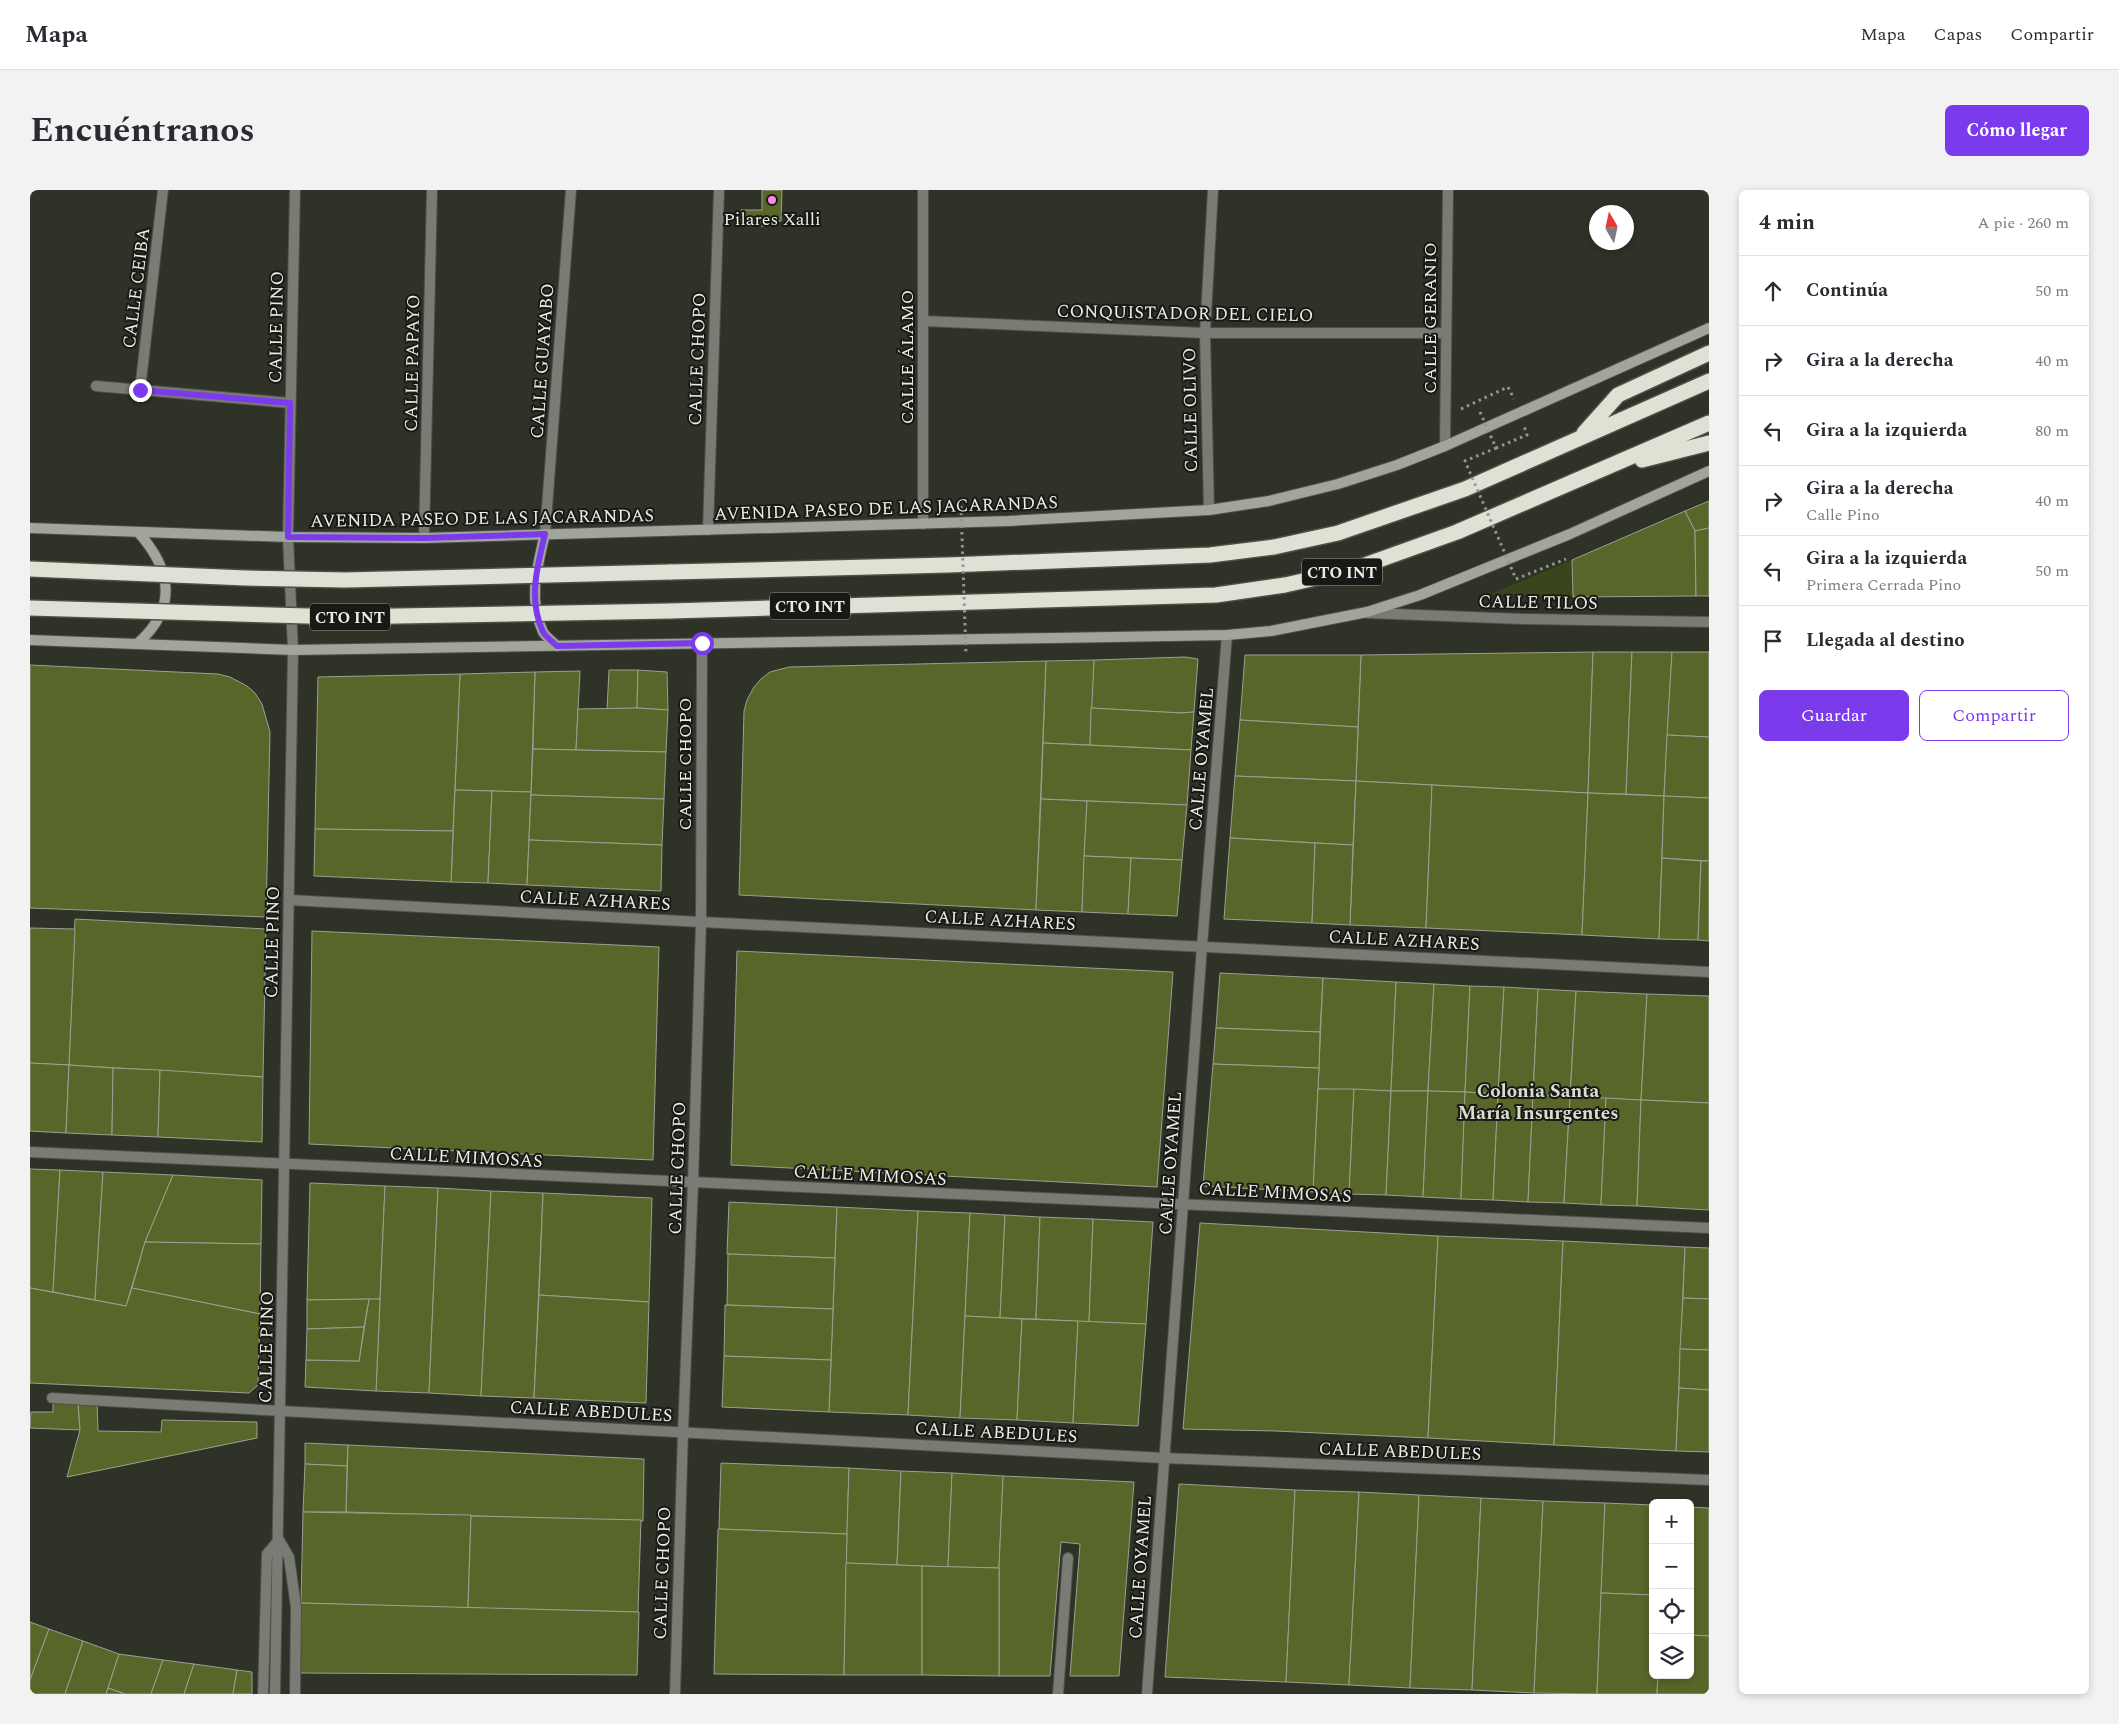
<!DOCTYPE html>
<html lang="es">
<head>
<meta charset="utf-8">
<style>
  body { margin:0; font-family:Spectral,serif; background:#f2f2f3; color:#2b2b33 }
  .controls { position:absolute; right:15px; bottom:15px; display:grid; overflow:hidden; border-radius:8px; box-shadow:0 2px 8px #0003 }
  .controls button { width:45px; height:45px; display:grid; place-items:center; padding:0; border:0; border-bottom:1px solid #e1e1e2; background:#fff; color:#2b2b33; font:25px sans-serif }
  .compass { position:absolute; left:1559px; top:15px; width:45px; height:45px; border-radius:50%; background:#fff; box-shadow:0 2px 8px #0003; rotate:351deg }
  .stop { position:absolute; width:15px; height:15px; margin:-11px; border:4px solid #7c3aed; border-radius:50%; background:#fff }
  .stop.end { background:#7c3aed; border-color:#fff; box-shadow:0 1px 5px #0008 }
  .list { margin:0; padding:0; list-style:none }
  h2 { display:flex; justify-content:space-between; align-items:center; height:65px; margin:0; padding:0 20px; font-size:21px }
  h2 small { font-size:16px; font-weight:400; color:#7c7c81 }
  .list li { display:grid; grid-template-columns:32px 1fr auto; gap:15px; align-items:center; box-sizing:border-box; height:70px; padding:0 20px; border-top:1px solid #e1e1e2 }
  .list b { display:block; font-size:19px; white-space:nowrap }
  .list p { margin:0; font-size:16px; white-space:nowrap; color:#7c7c81 }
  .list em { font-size:16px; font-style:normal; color:#7c7c81 }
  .actions { display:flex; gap:10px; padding:15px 20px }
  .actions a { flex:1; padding:11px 0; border:1px solid #7c3aed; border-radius:8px; text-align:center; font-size:18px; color:#7c3aed }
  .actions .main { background:#7c3aed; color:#fff }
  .icon { flex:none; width:28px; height:28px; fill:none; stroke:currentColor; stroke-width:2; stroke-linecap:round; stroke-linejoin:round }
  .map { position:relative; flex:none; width:1679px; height:1504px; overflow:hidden; border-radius:8px }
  header { display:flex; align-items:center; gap:30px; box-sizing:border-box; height:70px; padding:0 25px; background:#fff; border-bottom:1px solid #e1e1e2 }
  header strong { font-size:24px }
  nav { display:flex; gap:28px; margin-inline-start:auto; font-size:18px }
  .intro { display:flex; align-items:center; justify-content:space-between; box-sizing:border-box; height:120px; padding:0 30px }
  h1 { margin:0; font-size:35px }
  .button { padding:12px 22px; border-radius:8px; background:#7c3aed; color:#fff; font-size:18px; font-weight:700 }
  main { display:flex; gap:30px; padding:0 30px }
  aside { flex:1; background:#fff; border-radius:8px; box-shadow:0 2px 8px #0003 }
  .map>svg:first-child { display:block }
  .green { fill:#3b451b }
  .building { fill:#586729; stroke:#9ca093 }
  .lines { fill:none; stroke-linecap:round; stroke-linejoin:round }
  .service-casing { stroke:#4d5046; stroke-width:12 }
  .minor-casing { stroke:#4d5046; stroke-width:12 }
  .tertiary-casing { stroke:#4d5046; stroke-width:12 }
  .secondary-casing { stroke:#4d5046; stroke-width:12 }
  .motorway-casing { stroke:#4d5046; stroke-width:18 }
  .path { stroke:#94978e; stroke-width:3; stroke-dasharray:2.5 4; stroke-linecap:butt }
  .service { stroke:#797b75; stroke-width:10 }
  .minor { stroke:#797b75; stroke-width:10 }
  .tertiary { stroke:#797b75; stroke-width:10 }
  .secondary { stroke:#a2a59c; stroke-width:10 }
  .motorway { stroke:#dee2d5; stroke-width:15 }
  .motorway-bridge-casing { stroke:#4d5046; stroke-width:18; stroke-linecap:butt }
  .path-bridge { stroke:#94978e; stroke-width:3; stroke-dasharray:2.5 4; stroke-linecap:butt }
  .motorway-bridge { stroke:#dee2d5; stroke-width:15 }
  .route { stroke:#7c3aed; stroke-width:6 }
  .poi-dot { fill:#f788ec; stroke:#181914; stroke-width:2 }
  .labels { text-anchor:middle; stroke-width:4; stroke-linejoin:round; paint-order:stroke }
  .shield { fill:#181914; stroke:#acada7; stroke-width:1 }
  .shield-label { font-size:16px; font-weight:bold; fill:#ebede6 }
  .poi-label { font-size:18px; fill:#ebede6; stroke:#181914 }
  .street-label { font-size:18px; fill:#ebede6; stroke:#181914 }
  .neighbourhood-label { font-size:19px; font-weight:bold; fill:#d9ddcf; stroke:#181914 }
</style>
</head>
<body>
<header>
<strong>Mapa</strong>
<nav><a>Mapa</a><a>Capas</a><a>Compartir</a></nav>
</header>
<div class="intro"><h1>Encuéntranos</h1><a class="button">Cómo llegar</a></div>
<main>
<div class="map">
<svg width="1679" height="1504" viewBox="0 0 1679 1504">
  <rect width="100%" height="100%" fill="#2f3227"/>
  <path class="green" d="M1542,370L1543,407L1461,404Z"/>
  <g class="building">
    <path d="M732,0H752L751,31H737V36H711V20H732Z"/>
    <path d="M1679,311V338L1665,341L1655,321Z"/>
    <path d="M1655,321L1665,341L1666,406L1543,407L1542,370Z"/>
    <path d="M1679,338V406H1666L1665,341Z"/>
    <path d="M1563,462L1558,603L1326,591L1331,465Z"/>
    <path d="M1563,462H1602L1596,604L1558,603Z"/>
    <path d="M1602,462H1642L1634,606L1596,604Z"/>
    <path d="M1642,462H1679V547L1637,545Z"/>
    <path d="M1215,465H1331L1328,537L1210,530Z"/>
    <path d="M1155,467L1168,469L1164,522L1151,523L1061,518L1064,470Z"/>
    <path d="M1064,470L1060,555L1013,553L1016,471Z"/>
    <path d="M1016,471L1006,720L709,705L714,521L717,510L724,497L731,489L740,482L759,477Z"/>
    <path d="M0,475L188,484L200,487L217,496L225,503L232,514L240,542L236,727L0,718Z"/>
    <path d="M579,480H608L607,518L577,520Z"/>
    <path d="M608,480L637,482L638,520L607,518Z"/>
    <path d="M550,481L546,560L503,559L505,482Z"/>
    <path d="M505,482L501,602L425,600L430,484Z"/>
    <path d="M430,484L423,641L285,639L288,487Z"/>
    <path d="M607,518L638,520L636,562L546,560L548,519Z"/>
    <path d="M1061,518L1151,523L1164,522L1161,560L1060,555Z"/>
    <path d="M1210,530L1328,537L1326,591L1205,586Z"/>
    <path d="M1637,545L1679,547V608L1634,606Z"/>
    <path d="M1013,553L1161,560L1157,615L1011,609Z"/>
    <path d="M503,559L636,562L634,609L501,605Z"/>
    <path d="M1205,586L1326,591L1323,655L1200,648Z"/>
    <path d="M1326,591L1402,595L1396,738L1320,735Z"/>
    <path d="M1402,595L1558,603L1552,745L1396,738Z"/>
    <path d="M425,600L462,601L458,693L421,692Z"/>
    <path d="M462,601L501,602L497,695L458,693Z"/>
    <path d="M1558,603L1634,606L1629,749L1552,745Z"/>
    <path d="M501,605L634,609L632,655L499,650Z"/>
    <path d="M1634,606L1679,608V671L1632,668Z"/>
    <path d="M1011,609L1057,611L1052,722L1006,720Z"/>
    <path d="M1057,611L1157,615L1152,670L1054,666Z"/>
    <path d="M285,639L423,641L421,692L284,686Z"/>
    <path d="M1200,648L1285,653L1282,733L1194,729Z"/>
    <path d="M499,650L632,655L631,701L497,695Z"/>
    <path d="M1285,653L1323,655L1320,735L1282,733Z"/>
    <path d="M1054,666L1101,668L1098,724L1052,722Z"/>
    <path d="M1101,668L1152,670L1147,726L1098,724Z"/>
    <path d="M1632,668L1671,671L1668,750L1629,749Z"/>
    <path d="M1671,671H1679V751L1668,750Z"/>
    <path d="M45,729L236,739L233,887L39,875Z"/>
    <path d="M0,738L45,739L39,875L0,873Z"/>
    <path d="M282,741L629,757L623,970L279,954Z"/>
    <path d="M707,761L1143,782L1127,997L701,975Z"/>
    <path d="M1190,783L1293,788L1290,842L1186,838Z"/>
    <path d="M1293,788L1366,792L1361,901L1288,899Z"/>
    <path d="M1366,792L1404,794L1398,901H1361Z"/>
    <path d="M1404,794L1440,796L1435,902L1398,901Z"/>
    <path d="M1440,796L1474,797L1468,904L1435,902Z"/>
    <path d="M1474,797L1508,799L1503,905L1468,904Z"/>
    <path d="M1508,799L1546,801L1540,907L1503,905Z"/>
    <path d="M1546,801L1617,804L1611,910L1540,907Z"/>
    <path d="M1617,804L1679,806V913L1611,910Z"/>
    <path d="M1186,838L1290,842L1289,878L1183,874Z"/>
    <path d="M0,873L39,875L36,943L0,941Z"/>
    <path d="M1183,874L1289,878L1283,1002L1173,996Z"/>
    <path d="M39,875L83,878L82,945L36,943Z"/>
    <path d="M83,878L130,880L128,947L82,945Z"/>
    <path d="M130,880L233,887L232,952L128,947Z"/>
    <path d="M1288,899H1324L1319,1004L1283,1002Z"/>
    <path d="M1324,899L1361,901L1356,1005L1319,1004Z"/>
    <path d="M1361,901H1398L1393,1007L1356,1005Z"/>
    <path d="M1398,901L1435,902L1431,1009L1393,1007Z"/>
    <path d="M1435,902L1468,904L1463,1010L1431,1009Z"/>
    <path d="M1468,904L1503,905L1498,1012L1463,1010Z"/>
    <path d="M1503,905L1540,907L1534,1013L1498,1012Z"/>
    <path d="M1540,907L1576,908L1571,1015L1534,1013Z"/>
    <path d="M1576,908L1611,910L1607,1016L1571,1015Z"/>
    <path d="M1611,910L1679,913V1020L1607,1016Z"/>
    <path d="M0,979L30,980L23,1102L0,1098Z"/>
    <path d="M30,980L73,982L65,1110L23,1102Z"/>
    <path d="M73,982L143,985L115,1052L96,1116L65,1110Z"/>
    <path d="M143,985L232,990L231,1054L115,1052Z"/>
    <path d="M280,993L355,996L350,1109L277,1110Z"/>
    <path d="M355,996L408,998L399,1203L346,1201Z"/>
    <path d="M408,998L461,1001L451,1206L399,1203Z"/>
    <path d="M461,1001L513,1003L504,1208L451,1206Z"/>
    <path d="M513,1003L622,1008L619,1112L509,1105Z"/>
    <path d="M699,1012L807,1017L805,1068L697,1064Z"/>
    <path d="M807,1017L888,1021L878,1225L799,1222Z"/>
    <path d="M888,1021L940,1023L930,1228L878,1225Z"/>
    <path d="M940,1023L975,1025L970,1128L935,1126Z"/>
    <path d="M975,1025L1010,1027L1006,1129L970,1128Z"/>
    <path d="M1010,1027L1063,1029L1059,1132L1006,1129Z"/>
    <path d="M1063,1029L1123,1032L1116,1134L1059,1132Z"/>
    <path d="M1170,1033L1408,1046L1398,1248L1245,1241L1153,1239Z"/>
    <path d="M1408,1046L1533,1051L1524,1255L1398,1248Z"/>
    <path d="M1533,1051L1655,1057L1646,1261L1524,1255Z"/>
    <path d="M115,1052L231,1054L230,1124L102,1098Z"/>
    <path d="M1655,1057L1679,1058V1109L1653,1108Z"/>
    <path d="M698,1064L805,1068L803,1119L697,1115Z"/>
    <path d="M0,1098L96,1116L102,1098L230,1124L228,1195L219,1203L0,1193Z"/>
    <path d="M509,1105L619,1112L616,1213L504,1208Z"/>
    <path d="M1653,1108L1679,1109V1160L1650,1159Z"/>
    <path d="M339,1109H350L346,1201L275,1197L276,1170L329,1171Z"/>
    <path d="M339,1109L334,1137L277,1139V1110Z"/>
    <path d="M695,1115L803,1119L801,1170L694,1166Z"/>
    <path d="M935,1126L992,1129L987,1230L930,1228Z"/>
    <path d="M992,1129L1048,1131L1043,1233L987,1230Z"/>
    <path d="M1048,1131L1116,1134L1108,1236L1043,1233Z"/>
    <path d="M334,1137L329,1171L276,1170L277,1139Z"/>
    <path d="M1650,1159L1679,1160V1200L1649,1198Z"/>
    <path d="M694,1166L801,1170L799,1222L692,1217Z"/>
    <path d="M1649,1198L1679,1200V1262L1646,1261Z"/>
    <path d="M23,1211H48L50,1240L0,1238L1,1222H23Z"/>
    <path d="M48,1211L67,1212L68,1241L131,1242L132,1230L227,1232V1248L37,1287L50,1240Z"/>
    <path d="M275,1253L318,1255L317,1276L275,1274Z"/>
    <path d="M318,1255L614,1269L613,1331L316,1322Z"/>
    <path d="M691,1273L819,1278L817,1344L689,1339Z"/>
    <path d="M275,1274L317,1276L316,1322H273Z"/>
    <path d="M819,1278L871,1281L867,1375L816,1373Z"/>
    <path d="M871,1281L922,1283L918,1377L867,1375Z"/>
    <path d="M922,1283L973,1286L969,1378L918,1377Z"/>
    <path d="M973,1286L1104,1292L1089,1486H1040L1050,1354L1031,1352L1020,1486H969V1378Z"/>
    <path d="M1149,1294L1265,1300L1256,1492L1135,1487Z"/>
    <path d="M1265,1300L1329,1302L1319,1495L1256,1492Z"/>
    <path d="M1329,1302L1389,1305L1380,1498L1319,1495Z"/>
    <path d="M1389,1305L1451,1308L1442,1500L1380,1498Z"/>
    <path d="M1451,1308L1513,1311L1504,1503L1442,1500Z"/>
    <path d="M1513,1311L1575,1313L1567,1504L1504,1503Z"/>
    <path d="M1575,1313L1623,1315V1405L1571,1403Z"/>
    <path d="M1660,1317L1679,1318V1446L1660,1445Z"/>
    <path d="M273,1322L441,1325L438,1418L271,1413Z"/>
    <path d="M441,1326L611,1330L608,1422L438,1418Z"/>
    <path d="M688,1339L817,1344L814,1485L684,1484Z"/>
    <path d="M816,1373L892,1376V1485H814Z"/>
    <path d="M892,1376L969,1378V1486L892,1485Z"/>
    <path d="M1571,1403L1623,1405V1485H1628L1627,1504H1567Z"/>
    <path d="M271,1413L609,1422L607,1485L269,1483Z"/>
    <path d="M0,1432L19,1439L0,1490Z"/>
    <path d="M19,1439L53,1451L35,1504H0V1490Z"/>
    <path d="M1660,1445L1679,1446V1504H1627L1628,1485H1660Z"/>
    <path d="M53,1451L89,1464L76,1504H35Z"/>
    <path d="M89,1464L133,1470L121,1504H95L78,1498Z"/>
    <path d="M133,1470L164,1474L154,1504H121Z"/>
    <path d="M164,1474L207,1480L203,1504H154Z"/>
    <path d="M207,1480L222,1482V1504H203Z"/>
    <path d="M78,1498L95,1504H76Z"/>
  </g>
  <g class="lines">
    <defs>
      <g id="service">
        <path d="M22,1208L251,1221"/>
        <path d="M1028,1504L1038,1368"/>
      </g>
      <g id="minor">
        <path d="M893,0V334"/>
        <path d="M893,131L1175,143H1416"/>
        <path d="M66,196L260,213"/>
        <path d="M110,200L133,0"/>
        <path d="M1415,256L1418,0"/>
        <path d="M1179,320L1175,143L1183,0"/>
        <path d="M678,340L689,0"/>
        <path d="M515,344L541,0"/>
        <path d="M394,348L402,0"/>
        <path d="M1338,423L1493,429L1679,432"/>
        <path d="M259,710L671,732L1679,782"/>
        <path d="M0,962L1679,1038"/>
        <path d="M251,1221L1134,1268L1679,1290"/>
        <path d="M233,1504L237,1364L249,1350L259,1367L266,1417L265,1504"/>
        <path d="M245,1504L263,460"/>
        <path d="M645,1504L653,1242L663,993L671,732L672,453"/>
        <path d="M1117,1504L1172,756L1197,445"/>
      </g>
      <path id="tertiary" d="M263,460L258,347L265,0"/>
      <g id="secondary">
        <path d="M0,338L258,347L394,348L979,331L1179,320L1239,311L1308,294L1367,275L1415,256L1679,138"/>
        <path d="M515,344C507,377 498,410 513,442C516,447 523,452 527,456"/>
        <path d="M0,450L263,460L1025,448L1197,445L1241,441L1337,422L1390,405L1540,344L1679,281"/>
        <path d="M107,454C148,418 142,380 108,342"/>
      </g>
      <g id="motorway">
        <path d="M1554,243L1588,205L1679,163"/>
        <path d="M1612,270L1679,253"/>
        <path d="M640,382L918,375L1180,365L1244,357L1308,343L1435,299L1679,191"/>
        <path d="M640,421L1186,405L1255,395L1321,380L1427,342L1679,233"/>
      </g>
    </defs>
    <use href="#service" class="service-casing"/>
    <use href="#minor" class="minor-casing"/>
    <use href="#tertiary" class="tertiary-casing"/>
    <use href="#secondary" class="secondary-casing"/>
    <use href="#motorway" class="motorway-casing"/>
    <g class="path">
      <path d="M1431,219L1478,197L1484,209"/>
      <path d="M1466,258L1497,245L1494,236"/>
      <path d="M1486,389L1536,369"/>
    </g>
    <use href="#service" class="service"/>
    <use href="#minor" class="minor"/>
    <use href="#tertiary" class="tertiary"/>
    <use href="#secondary" class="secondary"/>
    <use href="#motorway" class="motorway"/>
    <defs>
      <g id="motorway-bridge">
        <path d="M0,379L216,388L316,390L640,382"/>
        <path d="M0,418L313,427L640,421"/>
      </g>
    </defs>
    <use href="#motorway-bridge" class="motorway-bridge-casing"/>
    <g class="path-bridge">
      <path d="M1450,222L1466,258L1435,271L1486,389"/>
      <path d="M931,316L936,465"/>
    </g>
    <use href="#motorway-bridge" class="motorway-bridge"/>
  </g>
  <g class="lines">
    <path class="route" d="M110,200L260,213L258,347L394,348L515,344C507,377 498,410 513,442C516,447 523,452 527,456L672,453"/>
  </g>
  <circle class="poi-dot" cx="742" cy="10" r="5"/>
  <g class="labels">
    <g class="shield">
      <rect x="1272" y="368.5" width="80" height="27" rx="4"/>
      <rect x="740" y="402.5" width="80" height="27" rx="4"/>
      <rect x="280" y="413.5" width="80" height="27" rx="4"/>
    </g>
    <g class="shield-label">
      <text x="1312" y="388">CTO INT</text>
      <text x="780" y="422">CTO INT</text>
      <text x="320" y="433">CTO INT</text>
    </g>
    <g class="poi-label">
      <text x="742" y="35">Pilares Xalli</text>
    </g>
    <g class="street-label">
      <text transform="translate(106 98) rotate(-83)" y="6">CALLE CEIBA</text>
      <text transform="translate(1155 123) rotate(1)" y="6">CONQUISTADOR DEL CIELO</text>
      <text transform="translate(1400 128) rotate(-90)" y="6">CALLE GERANIO</text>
      <text transform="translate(246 137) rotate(-89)" y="6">CALLE PINO</text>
      <text transform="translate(877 167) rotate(-90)" y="6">CALLE ÁLAMO</text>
      <text transform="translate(667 169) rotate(-88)" y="6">CALLE CHOPO</text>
      <text transform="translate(512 171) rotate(-86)" y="6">CALLE GUAYABO</text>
      <text transform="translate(382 173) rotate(-89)" y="6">CALLE PAPAYO</text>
      <text transform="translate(1160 220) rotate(-91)" y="6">CALLE OLIVO</text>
      <text transform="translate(856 318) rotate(-2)" y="6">AVENIDA PASEO DE LAS JACARANDAS</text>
      <text transform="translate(452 328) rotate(-1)" y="6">AVENIDA PASEO DE LAS JACARANDAS</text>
      <text transform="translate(1508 412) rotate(1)" y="6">CALLE TILOS</text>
      <text transform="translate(1171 569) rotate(-85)" y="6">CALLE OYAMEL</text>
      <text transform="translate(655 574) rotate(-90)" y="6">CALLE CHOPO</text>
      <text transform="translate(565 710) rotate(3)" y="6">CALLE AZHARES</text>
      <text transform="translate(970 730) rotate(3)" y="6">CALLE AZHARES</text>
      <text transform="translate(1374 750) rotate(3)" y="6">CALLE AZHARES</text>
      <text transform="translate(242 752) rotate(-89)" y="6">CALLE PINO</text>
      <text transform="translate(436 967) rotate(3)" y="6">CALLE MIMOSAS</text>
      <text transform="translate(1140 973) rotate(-86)" y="6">CALLE OYAMEL</text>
      <text transform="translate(647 978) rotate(-88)" y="6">CALLE CHOPO</text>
      <text transform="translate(840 985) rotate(3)" y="6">CALLE MIMOSAS</text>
      <text transform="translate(1245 1002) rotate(3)" y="6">CALLE MIMOSAS</text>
      <text transform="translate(236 1157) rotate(-89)" y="6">CALLE PINO</text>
      <text transform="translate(561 1221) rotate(3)" y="6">CALLE ABEDULES</text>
      <text transform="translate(966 1242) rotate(3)" y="6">CALLE ABEDULES</text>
      <text transform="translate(1370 1261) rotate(2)" y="6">CALLE ABEDULES</text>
      <text transform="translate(1110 1377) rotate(-86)" y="6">CALLE OYAMEL</text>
      <text transform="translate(632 1383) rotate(-88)" y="6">CALLE CHOPO</text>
    </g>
    <g class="neighbourhood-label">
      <text x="1508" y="907">Colonia Santa<tspan x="1508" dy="22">María Insurgentes</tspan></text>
    </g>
  </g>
</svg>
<div class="controls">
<button>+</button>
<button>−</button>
<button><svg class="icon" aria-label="locate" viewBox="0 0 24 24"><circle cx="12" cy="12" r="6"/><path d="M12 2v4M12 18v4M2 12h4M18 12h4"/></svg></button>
<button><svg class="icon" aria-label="layers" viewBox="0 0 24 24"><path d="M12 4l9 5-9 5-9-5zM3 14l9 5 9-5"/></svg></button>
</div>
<svg class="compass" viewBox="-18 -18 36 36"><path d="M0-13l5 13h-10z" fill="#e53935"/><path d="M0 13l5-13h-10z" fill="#7c7c81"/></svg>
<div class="stop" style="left:672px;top:453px"></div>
<div class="stop end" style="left:110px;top:200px"></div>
</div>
<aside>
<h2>4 min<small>A pie · 260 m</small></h2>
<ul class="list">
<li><svg class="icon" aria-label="ahead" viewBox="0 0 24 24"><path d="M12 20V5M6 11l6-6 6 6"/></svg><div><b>Continúa</b></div><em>50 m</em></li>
<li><svg class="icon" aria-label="right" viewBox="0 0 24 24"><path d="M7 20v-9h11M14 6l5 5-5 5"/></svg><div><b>Gira a la derecha</b></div><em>40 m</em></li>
<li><svg class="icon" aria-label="left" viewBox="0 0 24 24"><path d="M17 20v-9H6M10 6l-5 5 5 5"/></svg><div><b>Gira a la izquierda</b></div><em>80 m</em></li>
<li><svg class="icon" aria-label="right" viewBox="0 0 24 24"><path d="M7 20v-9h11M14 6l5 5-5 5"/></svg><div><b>Gira a la derecha</b><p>Calle Pino</p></div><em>40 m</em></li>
<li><svg class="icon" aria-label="left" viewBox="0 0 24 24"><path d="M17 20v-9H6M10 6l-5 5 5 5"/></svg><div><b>Gira a la izquierda</b><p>Primera Cerrada Pino</p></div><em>50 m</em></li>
<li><svg class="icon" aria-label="arrive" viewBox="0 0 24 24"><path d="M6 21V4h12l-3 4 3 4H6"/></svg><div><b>Llegada al destino</b></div></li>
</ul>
<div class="actions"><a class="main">Guardar</a><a>Compartir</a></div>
</aside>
</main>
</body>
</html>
